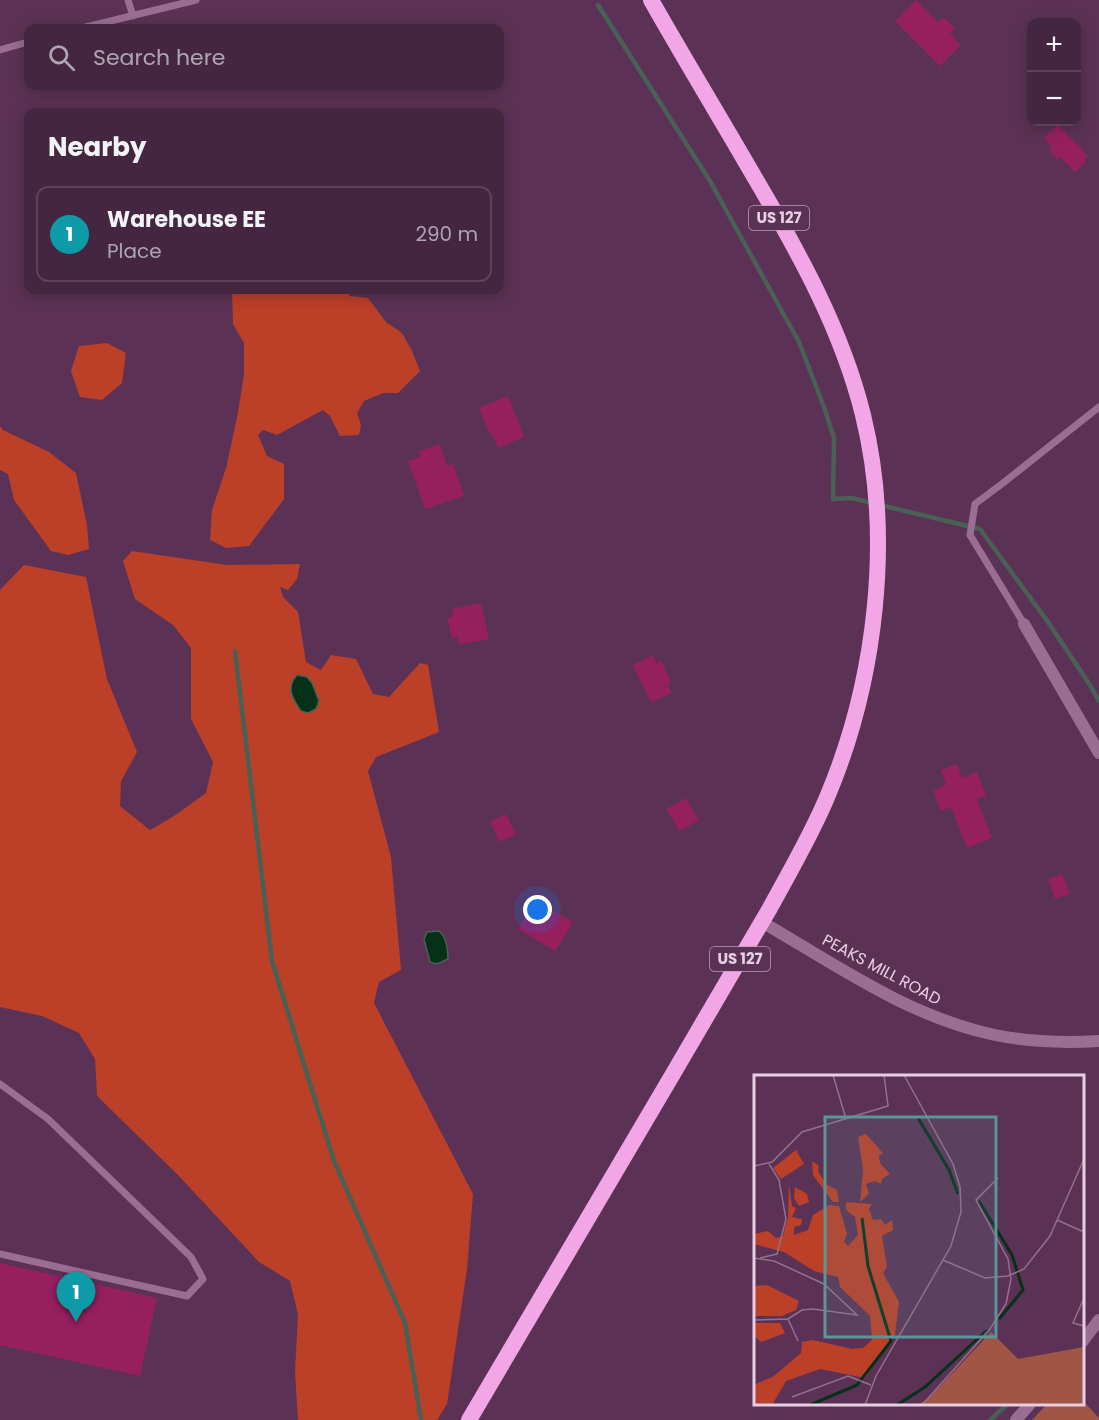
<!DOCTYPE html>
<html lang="en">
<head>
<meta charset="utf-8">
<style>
  body { margin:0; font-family:Poppins,sans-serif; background:#4e324b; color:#f1f3f6 }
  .controls { position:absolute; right:18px; top:18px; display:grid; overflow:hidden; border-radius:12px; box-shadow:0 3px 15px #0003 }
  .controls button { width:54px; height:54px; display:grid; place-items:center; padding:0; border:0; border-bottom:2px solid #5c4359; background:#442640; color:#f1f3f6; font:30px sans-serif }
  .you { position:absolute; left:538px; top:910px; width:21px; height:21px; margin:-15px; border:4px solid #fff; border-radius:50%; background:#1a73e8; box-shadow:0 0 0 9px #1a73e833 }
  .badge { display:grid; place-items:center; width:39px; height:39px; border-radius:50%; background:#d6ab8b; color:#fff; font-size:20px; font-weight:700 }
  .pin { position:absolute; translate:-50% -50px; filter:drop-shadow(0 2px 3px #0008) }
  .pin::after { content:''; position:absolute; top:32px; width:21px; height:18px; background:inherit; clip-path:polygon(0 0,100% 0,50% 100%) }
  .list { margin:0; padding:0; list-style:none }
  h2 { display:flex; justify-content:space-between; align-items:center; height:78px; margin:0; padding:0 24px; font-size:26px }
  h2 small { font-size:20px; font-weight:400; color:#afa5b1 }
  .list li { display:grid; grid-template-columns:39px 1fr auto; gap:18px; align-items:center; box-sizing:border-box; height:96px; margin:0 12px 12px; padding:0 12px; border:2px solid #5c4359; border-radius:12px }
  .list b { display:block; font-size:22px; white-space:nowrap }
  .list p { margin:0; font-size:20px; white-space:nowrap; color:#afa5b1 }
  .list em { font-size:20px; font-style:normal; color:#afa5b1 }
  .icon { flex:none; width:33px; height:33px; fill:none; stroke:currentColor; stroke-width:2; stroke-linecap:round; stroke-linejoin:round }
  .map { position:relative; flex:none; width:1099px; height:1420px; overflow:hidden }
  .search { position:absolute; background:#442640; box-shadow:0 3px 15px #0003; left:24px; top:24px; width:480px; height:66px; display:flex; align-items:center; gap:15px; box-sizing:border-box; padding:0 21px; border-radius:12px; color:#afa5b1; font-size:22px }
  .panel { position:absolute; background:#442640; box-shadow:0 3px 15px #0003; left:24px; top:108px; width:480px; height:186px; border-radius:12px }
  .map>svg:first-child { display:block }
  .green { fill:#a05545 }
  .forest { fill:#bc3f28 }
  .water { fill:#053118; stroke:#496055; stroke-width:1.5 }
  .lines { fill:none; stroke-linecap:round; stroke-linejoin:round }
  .stream { stroke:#496055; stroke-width:4.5 }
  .building { fill:#961f60 }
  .service { stroke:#996e92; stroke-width:7 }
  .minor { stroke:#996e92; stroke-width:12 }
  .tertiary { stroke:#996e92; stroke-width:12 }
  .trunk { stroke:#f2a6e5; stroke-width:16 }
  .labels { text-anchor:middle; stroke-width:6; stroke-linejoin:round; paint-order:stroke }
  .shield { fill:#5b3255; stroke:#be9fb8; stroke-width:1.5 }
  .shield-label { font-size:15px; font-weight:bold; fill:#e8cee2 }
  .street-label { font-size:16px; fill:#e8cee2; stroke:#5b3255 }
  .inset-river { fill:none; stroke:#053118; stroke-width:3 }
  .inset-road { fill:none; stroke:#93708d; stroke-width:1.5 }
  .view { fill:#5b9597; fill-opacity:0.15; stroke:#5b9597; stroke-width:3 }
  .inset-edge { fill:none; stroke:#e8cee2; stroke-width:3 }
</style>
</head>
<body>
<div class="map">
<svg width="1099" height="1420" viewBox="0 0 1099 1420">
  <rect width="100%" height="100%" fill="#5b3255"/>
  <path class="green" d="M1083,1401L1099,1418V1420H1032L1047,1404H1082Z"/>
  <g class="forest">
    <path d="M232,290H351L349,296L368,298L386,322L402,333L412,351L420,371L398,393H383L364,401L357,413L361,425L359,435L340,436L330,416L323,410L277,435L263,430L258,435L267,456L284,464V499L249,546L226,548L210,540L212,510L226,468L238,413L244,374V343L233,324Z"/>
    <path d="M107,343L126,353L122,383L102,400L80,397L71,371L79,346Z"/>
    <path d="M0,426L3,430L49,452L76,473L87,525L89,549L68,555L51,551L14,500L8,474L0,470Z"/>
    <path d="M132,551L227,565L300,564L297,579L288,590L280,587L283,597L298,612L306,662L321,670L331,655L356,659L373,694L389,697L420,663L428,665L439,732L376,757L368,771L391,857L401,970L379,982L374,1003L473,1194L467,1269L447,1404L437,1420H298L295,1372L298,1315L290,1281L259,1262L178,1175L97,1096L95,1059L79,1033L42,1016L0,1007V590L24,565L86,577L107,679L137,752L121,781L120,806L150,830L174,816L206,793L213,762L191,719V648L173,625L135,599L123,561Z"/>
  </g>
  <g class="water">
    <path d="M297,675L307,677L312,683L319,701L316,709L308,713L301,711C293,699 285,688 297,675Z"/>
    <path d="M439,931C446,936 448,950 448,959L437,964L430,962L424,939L427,932Z"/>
  </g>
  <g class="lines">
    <g class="stream">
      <path d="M598,5L710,181L799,342L824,407L834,438L833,499L852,498L872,503"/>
      <path d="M880,505L980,529L1048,622L1090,685L1099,701"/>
      <path d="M235,651L272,961L334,1161L405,1323L421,1420"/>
      <path d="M990,1420L1008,1404"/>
    </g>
  </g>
  <g class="building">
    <path d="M916,0L938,22L943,17L955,28L950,33L961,45L940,66L895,21Z"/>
    <path d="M1058,125L1088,156L1084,159L1086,162L1075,172L1060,157L1057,159L1049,150L1052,147L1044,138Z"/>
    <path d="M508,396L524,437L498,448L492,434L490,435L479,408Z"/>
    <path d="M440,444L447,466L453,464L464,496L425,509L408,461L420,457L418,452Z"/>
    <path d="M481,603L489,639L459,645L458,637L452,638L447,618L453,617L452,609Z"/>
    <path d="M653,655L657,663L661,661L671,682L667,684L672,693L651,702L633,665Z"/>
    <path d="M957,764L962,778L977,772L986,796L977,799L992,838L967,848L951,807L941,811L933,790L946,785L941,770Z"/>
    <path d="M686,798L699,820L680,831L666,809Z"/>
    <path d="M506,814L516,835L499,842L490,821Z"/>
    <path d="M1062,874L1070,894L1055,899L1048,879Z"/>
    <path d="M535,900L573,922L555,951L518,929Z"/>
    <path d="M0,1263L157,1298L140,1376L0,1345Z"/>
  </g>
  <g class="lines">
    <g class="service">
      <path d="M128,0L133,16"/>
      <path d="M82,28L196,0"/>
      <path d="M0,50L28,42"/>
      <path d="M1024,624L970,535L975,504L1003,483L1099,407"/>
      <path d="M0,1084L48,1119L191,1257L203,1279L187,1296L0,1254"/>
    </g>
    <g class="minor">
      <path d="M1024,624L1099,753"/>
      <path d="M1082,1342L1099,1320"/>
      <path d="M1016,1420L1030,1404"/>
    </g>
    <path class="tertiary" d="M762,922C836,965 909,1017 995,1035C1029,1042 1064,1043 1099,1041"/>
    <path class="trunk" d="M469,1420C536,1306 603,1192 670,1079C703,1022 737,965 770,908C790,871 812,834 828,795C876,680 893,537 863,415C842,330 799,253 755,178C721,119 685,60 651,0"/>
  </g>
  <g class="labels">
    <g class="shield">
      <rect x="749" y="206" width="60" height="24" rx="4.5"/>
      <rect x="710" y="947" width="60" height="24" rx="4.5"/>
    </g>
    <g class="shield-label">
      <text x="779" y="223">US 127</text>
      <text x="740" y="964">US 127</text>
    </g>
    <g class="street-label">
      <text transform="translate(882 969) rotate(28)" y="6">PEAKS MILL ROAD</text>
    </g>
  </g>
  <g transform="translate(754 1075)">
    <rect width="330" height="330" fill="#5b3255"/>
    <path d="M237,257L264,284L330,272V330H164L176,322Z" fill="#a05545"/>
    <path d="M112,59L129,78L125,81L126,88L136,99L128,104L127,109L121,106L112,109L115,119L106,127L109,95L104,62ZM42,75L50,89L27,104L19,93ZM58,86L65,91L64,96L72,109L83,115L85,127H79L59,100ZM35,109L38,131L42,133L38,142L48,144L47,150L40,152V160L54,155L59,140L75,130L85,131L93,159L90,167L94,171L104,160L101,142L92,135V127L118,129L115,134L119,145L127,144L131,150L138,145L139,155L128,161L133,192L129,198L145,227L141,260L111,303L66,294L32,306L18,330H0V310L20,301L47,278L48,267L59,265L98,274L109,273L118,265L116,241L86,212L84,202L60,196L30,177L0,169V159L14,156L22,163L29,161L34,142ZM41,112L53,119L55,127L45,131L40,123ZM13,210L45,226L42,235L28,241H0V211ZM0,248H26L31,258L7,267L0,261Z" fill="#bc3f28"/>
    <path class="inset-river" d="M164,43L195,95L204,119M225,126L258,180L269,215L245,244M56,330L103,310L137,266L114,191L108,143M143,330L171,312L233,255"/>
    <path class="inset-road" d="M79,0L92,44M0,91L18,87L48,57L134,31L130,0M303,145L330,157M0,183L20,186L70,209L103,240L59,234L48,235L34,244L0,245M6,183L23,179L32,144L25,105L15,89M189,185L231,203L254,201L270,194L296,161L330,84M330,223L319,248L330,251M34,244L44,266M38,322L94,301L117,310M111,330L122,301L197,171L207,137L206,112L199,89L150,0M168,330L236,254L252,229L257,204L254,184L222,125L244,103"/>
    <path class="view" d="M71,42H242V262H71Z"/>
    <rect width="330" height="330" class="inset-edge"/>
  </g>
</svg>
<div class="controls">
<button>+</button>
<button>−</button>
</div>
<div class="you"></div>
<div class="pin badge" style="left:76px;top:1322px;background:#0f9aa8">1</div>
<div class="search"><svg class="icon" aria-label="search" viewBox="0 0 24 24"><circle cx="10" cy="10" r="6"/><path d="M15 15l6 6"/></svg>Search here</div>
<section class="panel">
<h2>Nearby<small></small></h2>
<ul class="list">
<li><span class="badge" style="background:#0f9aa8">1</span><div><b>Warehouse EE</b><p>Place</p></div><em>290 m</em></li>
</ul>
</section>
</div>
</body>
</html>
